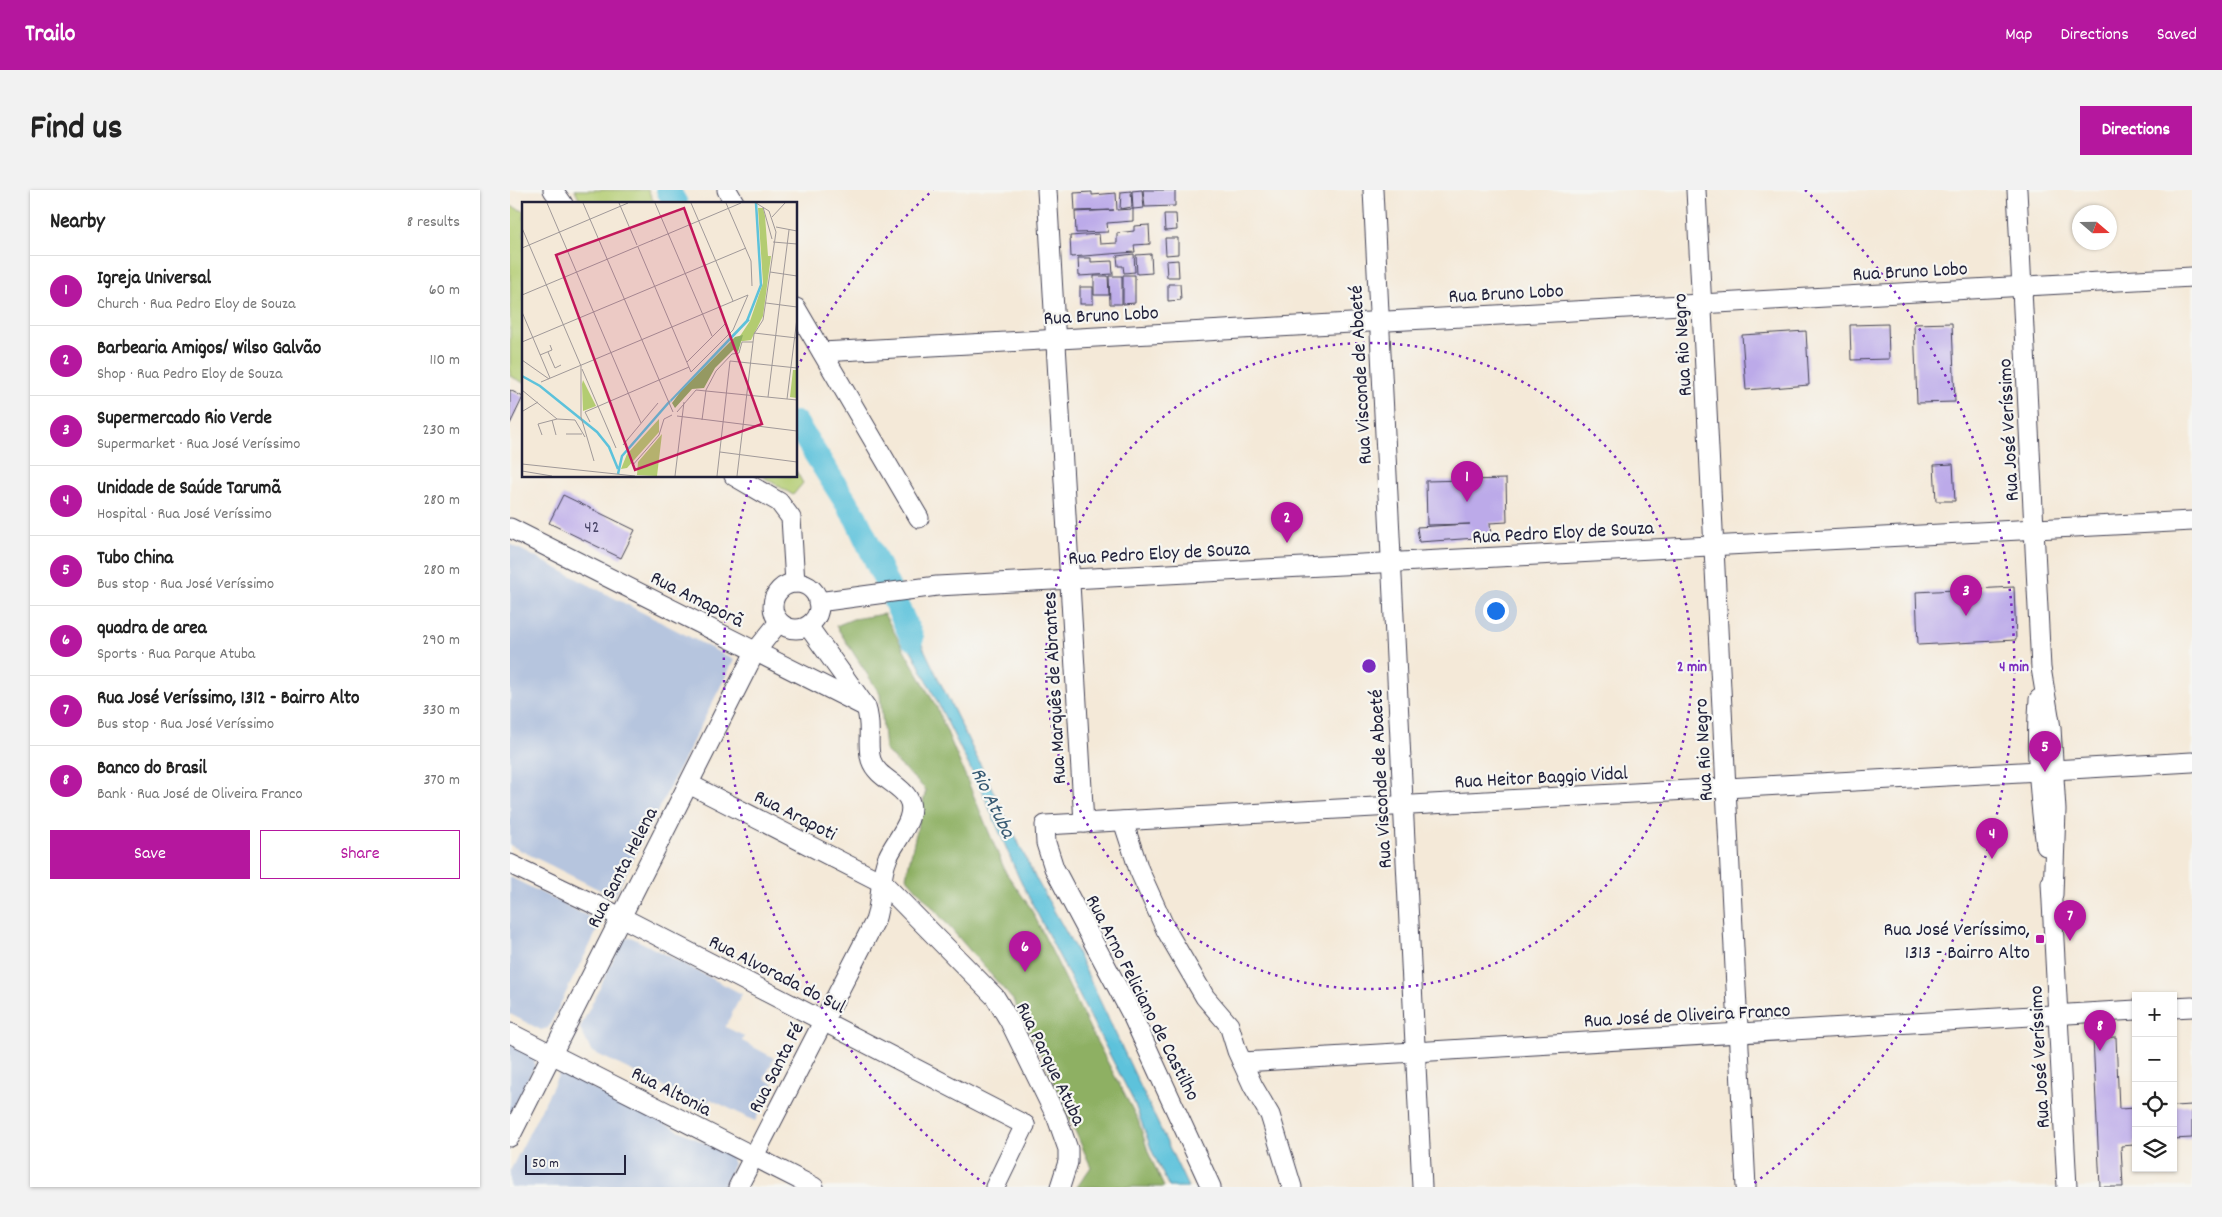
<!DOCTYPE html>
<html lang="en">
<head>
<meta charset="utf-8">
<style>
  body { margin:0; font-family:Dekko,sans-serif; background:#f2f2f2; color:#222 }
  .controls { position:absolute; right:15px; bottom:15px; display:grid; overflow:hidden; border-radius:0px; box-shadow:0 1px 4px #0004 }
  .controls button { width:45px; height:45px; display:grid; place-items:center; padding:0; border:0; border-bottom:1px solid #e0e0e0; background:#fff; color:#222; font:25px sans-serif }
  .compass { position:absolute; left:1562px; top:15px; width:45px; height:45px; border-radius:50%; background:#fff; box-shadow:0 1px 4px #0004; rotate:110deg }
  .scale { position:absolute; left:15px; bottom:12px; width:101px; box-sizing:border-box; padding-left:5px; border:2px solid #22223b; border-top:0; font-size:14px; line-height:18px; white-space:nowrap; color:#22223b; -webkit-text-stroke:4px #f6f6f2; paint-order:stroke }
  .you { position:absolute; left:985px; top:420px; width:18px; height:18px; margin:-12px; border:4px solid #fff; border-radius:50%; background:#1a73e8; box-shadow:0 0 0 8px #1a73e833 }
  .badge { display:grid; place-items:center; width:32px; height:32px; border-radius:50%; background:#b5179e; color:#fff; font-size:16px; font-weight:700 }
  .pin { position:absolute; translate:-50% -41px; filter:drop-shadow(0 1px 2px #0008) }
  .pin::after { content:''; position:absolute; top:26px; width:18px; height:15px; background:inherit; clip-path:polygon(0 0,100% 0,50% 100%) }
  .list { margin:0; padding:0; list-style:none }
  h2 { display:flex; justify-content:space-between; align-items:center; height:65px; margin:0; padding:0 20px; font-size:21px }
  h2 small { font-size:16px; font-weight:400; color:#767676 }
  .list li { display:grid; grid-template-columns:32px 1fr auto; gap:15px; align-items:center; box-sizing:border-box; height:70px; padding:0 20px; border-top:1px solid #e0e0e0 }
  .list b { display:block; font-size:19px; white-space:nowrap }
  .list p { margin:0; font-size:16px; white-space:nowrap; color:#767676 }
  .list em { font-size:16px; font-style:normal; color:#767676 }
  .actions { display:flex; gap:10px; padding:15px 20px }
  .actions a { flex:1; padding:11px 0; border:1px solid #b5179e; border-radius:0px; text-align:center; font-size:18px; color:#b5179e }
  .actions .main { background:#b5179e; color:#fff }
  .icon { flex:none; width:28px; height:28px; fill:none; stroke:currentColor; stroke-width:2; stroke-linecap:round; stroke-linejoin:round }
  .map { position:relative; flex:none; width:1682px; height:997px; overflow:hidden; border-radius:0px }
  header { display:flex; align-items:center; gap:30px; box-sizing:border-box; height:70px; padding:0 25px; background:#b5179e; color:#fff }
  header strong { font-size:24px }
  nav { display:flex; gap:28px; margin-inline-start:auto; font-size:18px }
  .intro { display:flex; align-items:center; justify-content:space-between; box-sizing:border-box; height:120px; padding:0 30px }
  h1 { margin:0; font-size:35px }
  .button { padding:12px 22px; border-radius:0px; background:#b5179e; color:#fff; font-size:18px; font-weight:700 }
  main { display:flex; gap:30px; padding:0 30px }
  aside { flex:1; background:#fff; border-radius:0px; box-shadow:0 1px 4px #0004 }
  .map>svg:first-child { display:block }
  .industrial { fill:#b6c5de }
  .green { fill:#b3cc71; stroke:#6a7756 }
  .forest { fill:#8eb063; stroke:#58694f }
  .water { fill:#5dc2db; stroke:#40728b }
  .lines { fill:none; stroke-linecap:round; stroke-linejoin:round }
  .river { stroke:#5dc2db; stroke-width:24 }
  .building { fill:#bcaae9 }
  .minor-casing { stroke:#424053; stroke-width:21 }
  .minor { stroke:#fff; stroke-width:19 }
  .ring { fill:none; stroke:#7b2cbf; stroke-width:2.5; stroke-dasharray:2.5 5 }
  .poi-dot { fill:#b5179e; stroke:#f6f6f2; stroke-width:2 }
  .labels { text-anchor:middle; stroke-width:4.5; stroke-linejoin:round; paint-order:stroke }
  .number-label { font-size:18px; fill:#484466 }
  .street-label { font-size:20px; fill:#22223b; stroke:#f6f6f2 }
  .poi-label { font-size:20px; fill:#22223b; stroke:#f6f6f2; text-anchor:end }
  .water-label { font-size:21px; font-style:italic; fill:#375a73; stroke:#f6f6f2 }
  .inset-river { fill:none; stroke:#5dc2db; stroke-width:2.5 }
  .inset-road { fill:none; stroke:#a09999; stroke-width:1 }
  .view { fill:#c2185b; fill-opacity:0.15; stroke:#c2185b; stroke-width:2.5 }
  .inset-edge { fill:none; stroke:#22223b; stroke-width:2.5 }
  .centre { fill:#7b2cbf; stroke:#f6f6f2; stroke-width:2.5 }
  .ring-label { font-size:15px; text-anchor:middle; font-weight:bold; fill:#7b2cbf; stroke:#f6f6f2; stroke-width:4.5; stroke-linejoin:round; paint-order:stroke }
</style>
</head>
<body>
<header>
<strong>Trailo</strong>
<nav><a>Map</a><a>Directions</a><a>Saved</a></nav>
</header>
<div class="intro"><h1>Find us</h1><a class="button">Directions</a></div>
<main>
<aside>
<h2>Nearby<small>8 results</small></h2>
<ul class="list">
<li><span class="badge">1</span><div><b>Igreja Universal</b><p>Church · Rua Pedro Eloy de Souza</p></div><em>60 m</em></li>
<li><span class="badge">2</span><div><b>Barbearia Amigos/ Wilso Galvão</b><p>Shop · Rua Pedro Eloy de Souza</p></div><em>110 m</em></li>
<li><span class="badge">3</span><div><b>Supermercado Rio Verde</b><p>Supermarket · Rua José Veríssimo</p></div><em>230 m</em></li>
<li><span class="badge">4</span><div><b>Unidade de Saúde Tarumã</b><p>Hospital · Rua José Veríssimo</p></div><em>280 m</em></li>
<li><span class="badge">5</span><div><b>Tubo China</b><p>Bus stop · Rua José Veríssimo</p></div><em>280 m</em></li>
<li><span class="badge">6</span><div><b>quadra de area</b><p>Sports · Rua Parque Atuba</p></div><em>290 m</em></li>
<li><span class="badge">7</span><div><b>Rua José Veríssimo, 1312 - Bairro Alto</b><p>Bus stop · Rua José Veríssimo</p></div><em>330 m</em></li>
<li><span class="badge">8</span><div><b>Banco do Brasil</b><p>Bank · Rua José de Oliveira Franco</p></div><em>370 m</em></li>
</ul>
<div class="actions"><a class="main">Save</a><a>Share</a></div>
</aside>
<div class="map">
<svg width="1682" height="997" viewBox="0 0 1682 997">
  <rect width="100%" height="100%" fill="#f6f6f2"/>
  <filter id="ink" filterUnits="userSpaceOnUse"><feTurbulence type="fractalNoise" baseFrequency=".02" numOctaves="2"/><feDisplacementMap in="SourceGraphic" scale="10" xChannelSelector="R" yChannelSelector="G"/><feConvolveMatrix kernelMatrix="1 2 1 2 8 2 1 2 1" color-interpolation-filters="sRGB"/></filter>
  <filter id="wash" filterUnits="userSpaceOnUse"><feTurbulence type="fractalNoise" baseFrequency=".0096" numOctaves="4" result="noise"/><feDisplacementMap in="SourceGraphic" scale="20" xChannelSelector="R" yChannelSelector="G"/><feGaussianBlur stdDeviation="1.12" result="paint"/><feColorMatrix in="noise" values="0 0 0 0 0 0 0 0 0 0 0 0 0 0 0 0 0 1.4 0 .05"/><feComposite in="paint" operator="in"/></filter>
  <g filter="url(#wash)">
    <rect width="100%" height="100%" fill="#f4e9d8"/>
    <g class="industrial">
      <path d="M0,354L224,470L104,707L0,655Z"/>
      <path d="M0,687L87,731L89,737L38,838L31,840L0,824Z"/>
      <path d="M121,747L232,804L215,837L234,846L232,851L264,868L254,889L264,894L245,931L200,909L196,917L81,861L70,838L113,750Z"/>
      <path d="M0,854L24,866L25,875L0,924Z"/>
      <path d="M50,882L221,966L224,974L213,997H0V981Z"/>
    </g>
    <g class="green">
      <path d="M65,0H138L145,14H71Z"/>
      <path d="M0,16L14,21V193L0,186Z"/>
      <path d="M286,281L293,293L283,305L252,286H286Z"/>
    </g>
    <path class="forest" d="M374,424L427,518L496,683L520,717L580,839L628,930L639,964L654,997H567L581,977L534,870L503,810L396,687L416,600L375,560L370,504L326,436L343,429Z"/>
    <path class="water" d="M377,419L395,420L525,687L565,758L678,997H659L642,961L624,912L509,688L475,608L405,467Z"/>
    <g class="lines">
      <g class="river">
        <path d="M158,0L166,14"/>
        <path d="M286,233L346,328L402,448"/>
      </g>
    </g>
    <g id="blocks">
      <g class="building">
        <path d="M632,0L634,18L623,19L622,1Z"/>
        <path d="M633,0H665V16L635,17Z"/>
        <path d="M621,1L622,17L610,19L611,2Z"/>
        <path d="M582,2V5L606,3L607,20L623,19V31L597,33L598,42L566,43L565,22L604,20L565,21L564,3Z"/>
        <path d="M654,24H666L667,40L655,41Z"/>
        <path d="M639,35L640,54L624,55L625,62L561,67L560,46L589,44L590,54L607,53V43L624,41V36Z"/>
        <path d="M655,48H668V64L656,65Z"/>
        <path d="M624,64L625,82L614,83L613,76H608L607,66Z"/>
        <path d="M641,64L642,83L627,84L626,65Z"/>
        <path d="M568,68H581V72L602,71L603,84L569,86Z"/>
        <path d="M668,70L669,87H657L656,71Z"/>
        <path d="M613,85H625V113L613,114Z"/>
        <path d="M584,86H598L599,105H584Z"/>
        <path d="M599,86H612V114H600Z"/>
        <path d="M658,94H670L671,110L658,111Z"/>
        <rect x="570" y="97" width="13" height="17"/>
        <path d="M1442,133L1445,212L1407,213L1404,134Z"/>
        <path d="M1378,134L1379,169L1341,170L1340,135Z"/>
        <path d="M1296,141L1299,195L1236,200L1232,145Z"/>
        <path d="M0,200L13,207L0,234Z"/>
        <path d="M1443,274L1445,311H1426L1424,275Z"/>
        <path d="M996,289L997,332L980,333L981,347L909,352L907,337L960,334L917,335L916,291Z"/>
        <path d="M53,305L125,340L111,368L39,333Z"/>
        <path d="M1504,397L1506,450L1408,455L1406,402Z"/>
        <path d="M1606,847L1609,919L1626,918V951H1624V955L1611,956L1613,997H1590L1583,848Z"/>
        <path d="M1682,915V948L1663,949V916Z"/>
      </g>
    </g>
  </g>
  <g filter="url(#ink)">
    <use href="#blocks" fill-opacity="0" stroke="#424053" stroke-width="1"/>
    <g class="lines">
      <defs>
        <g id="minor">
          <path d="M43,0L53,14"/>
          <path d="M217,0L225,14"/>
          <path d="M537,0L574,633"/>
          <path d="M863,0L912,997"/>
          <path d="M1186,0L1236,997"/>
          <path d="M1507,0L1531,478L1541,538L1546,620L1543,705"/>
          <path d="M286,118L409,328"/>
          <path d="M312,162L1682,87"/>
          <path d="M224,286L269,312L281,328L285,393"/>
          <path d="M0,338L354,516"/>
          <circle cx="286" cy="416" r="23"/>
          <path d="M308,412L427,396L1682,331"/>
          <path d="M1529,509C1525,558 1529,607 1536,656"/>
          <path d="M1543,580L1682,572"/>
          <path d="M179,594L373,693L485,807L499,830L547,928L558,959V972L550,997"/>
          <path d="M613,631L629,680L656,740L695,807L719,835L727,861L743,896L760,925L782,997"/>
          <path d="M0,674L111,727L515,935"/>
          <path d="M1541,693L1557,997"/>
          <path d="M1663,818L1682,817"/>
          <path d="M0,843L304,997"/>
          <path d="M732,872L1626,820"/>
          <path d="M0,947L245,462L269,432"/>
          <path d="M228,997L365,731C372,711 369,687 378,667C385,650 409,627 398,608C389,593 367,588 361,570C356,553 363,538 356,517L298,436"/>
          <path d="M485,997L515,935"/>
          <path d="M701,997L621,823L544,678L536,653L535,635L1529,581"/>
        </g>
      </defs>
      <use href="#minor" class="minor-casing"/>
      <use href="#minor" class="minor"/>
    </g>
  </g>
  <g class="ring">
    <circle cx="859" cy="476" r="323"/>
    <path d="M475 994A645 645 0 0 1 242 287M287 178A645 645 0 0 1 423 0M1295 0A645 645 0 0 1 1243 994"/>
  </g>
  <rect class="poi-dot" x="1525" y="744" width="10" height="10" rx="2.5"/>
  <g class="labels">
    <g class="number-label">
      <text x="82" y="342">42</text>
    </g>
    <g class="street-label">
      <text transform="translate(1400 80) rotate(-3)" y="7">Rua Bruno Lobo</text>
      <text transform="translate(996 102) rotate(-3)" y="7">Rua Bruno Lobo</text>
      <text transform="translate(591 124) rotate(-3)" y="7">Rua Bruno Lobo</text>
      <text transform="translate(1171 155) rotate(-93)" y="7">Rua Rio Negro</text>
      <text transform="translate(849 185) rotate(-93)" y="7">Rua Visconde de Abaeté</text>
      <text transform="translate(1497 240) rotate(-93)" y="7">Rua José Veríssimo</text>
      <text transform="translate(1053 341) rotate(-3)" y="7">Rua Pedro Eloy de Souza</text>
      <text transform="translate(649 362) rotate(-3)" y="7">Rua Pedro Eloy de Souza</text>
      <text transform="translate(188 408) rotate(27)" y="7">Rua Amaporã</text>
      <text transform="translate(543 498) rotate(-93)" y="7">Rua Marquês de Abrantes</text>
      <text transform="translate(1192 560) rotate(-93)" y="7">Rua Rio Negro</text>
      <text transform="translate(1031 586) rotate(-3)" y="7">Rua Heitor Baggio Vidal</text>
      <text transform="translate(869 589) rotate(-93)" y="7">Rua Visconde de Abaeté</text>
      <text transform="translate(286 624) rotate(27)" y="7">Rua Arapoti</text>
      <text transform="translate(111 677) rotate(-63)" y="7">Rua Santa Helena</text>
      <text transform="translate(268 783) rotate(27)" y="7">Rua Alvorada do Sul</text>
      <text transform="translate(634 807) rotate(63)" y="7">Rua Arno Feliciano de Castilho</text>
      <text transform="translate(1177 824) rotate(-3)" y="7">Rua José de Oliveira Franco</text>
      <text transform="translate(1528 867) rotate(-93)" y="7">Rua José Veríssimo</text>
      <text transform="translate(542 873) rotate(64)" y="7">Rua Parque Atuba</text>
      <text transform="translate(265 877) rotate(-63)" y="7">Rua Santa Fé</text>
      <text transform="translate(162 900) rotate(27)" y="7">Rua Altonia</text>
    </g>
    <g class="poi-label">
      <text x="1520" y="745">Rua José Veríssimo,<tspan x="1520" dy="23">1313 - Bairro Alto</tspan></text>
    </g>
    <g class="water-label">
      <text transform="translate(484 612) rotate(64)" y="7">Rio Atuba</text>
    </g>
  </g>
  <g transform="translate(12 12)">
    <rect width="275" height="275" fill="#f4e9d8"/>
    <path d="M236,6H241L243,14L246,54H249L241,114L229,138L214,140L228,119L241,81ZM271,168H275V196L268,195ZM61,178L74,204L61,209L60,182ZM137,217V230L105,266L99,267L105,252ZM140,232L135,274L115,273L116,260Z" fill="#b3cc71"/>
    <path d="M221,133L216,150L211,148L193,166L182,186L170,187L153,206L150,201L159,189L213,135Z" fill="#8eb063"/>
    <path d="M225,117L228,118L149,200L148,198Z" fill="#5dc2db"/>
    <path class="inset-river" d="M225,119L239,83L234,1M0,174L18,184L75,230L87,245L96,267M96,272L100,254L148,199"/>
    <path class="inset-road" d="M25,1L119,221M61,1L151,210M97,1L115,43M133,1L190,134M169,1L211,99M204,1L229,59L230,84M241,5L250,37M250,15L263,1M254,25L275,29M0,26L59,164V215L72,259M129,39L219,1M251,40L275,42M116,45L169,170L211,128L226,93M0,46L106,1M248,70L275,74M0,93L131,38M244,101L275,105M0,110L28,176M232,131L275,136M0,140L224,46M26,150L33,166L39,163M18,153L30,148L28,143M0,158L27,177M208,159L275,166M165,160L204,121M60,167L94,246M19,180L226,93M0,188L35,217L53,218L63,235M246,195L267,28M265,197L275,116M1,209L16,200M155,210L174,188L275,198M155,214L275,229M30,218L34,233M180,218L184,188L194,169L210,152L217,151L220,140H231M68,220L63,210L167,165M44,232H60M20,233L16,222L35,217M101,243L136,201M198,250L275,260M0,262L113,274M110,264L137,233L142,217L150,213M0,269L30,274M153,274L162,200M195,274L208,159M215,274L232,132L241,118L254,30L247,9L234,1"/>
    <path class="view" d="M162,6L240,222L113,268L34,53Z"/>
    <rect width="275" height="275" class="inset-edge"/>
  </g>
  <circle cx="859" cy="476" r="8" class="centre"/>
  <g class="ring-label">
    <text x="1182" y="481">2 min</text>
    <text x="1504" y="481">4 min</text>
  </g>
</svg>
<div class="controls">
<button>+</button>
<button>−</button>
<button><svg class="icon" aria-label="locate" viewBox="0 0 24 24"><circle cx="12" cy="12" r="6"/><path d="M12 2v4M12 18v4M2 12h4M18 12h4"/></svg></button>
<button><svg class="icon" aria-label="layers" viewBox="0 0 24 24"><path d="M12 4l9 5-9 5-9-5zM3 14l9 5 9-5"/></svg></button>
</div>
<svg class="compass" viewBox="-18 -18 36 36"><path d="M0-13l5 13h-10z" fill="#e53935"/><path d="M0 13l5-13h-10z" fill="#767676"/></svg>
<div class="scale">50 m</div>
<div class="you"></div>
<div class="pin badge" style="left:957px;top:312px">1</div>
<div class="pin badge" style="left:777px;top:353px">2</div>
<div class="pin badge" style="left:1456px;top:426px">3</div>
<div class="pin badge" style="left:1482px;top:669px">4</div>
<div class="pin badge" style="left:1535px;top:582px">5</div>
<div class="pin badge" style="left:515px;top:782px">6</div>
<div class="pin badge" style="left:1560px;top:751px">7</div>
<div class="pin badge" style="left:1590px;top:861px">8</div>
</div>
</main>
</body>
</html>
